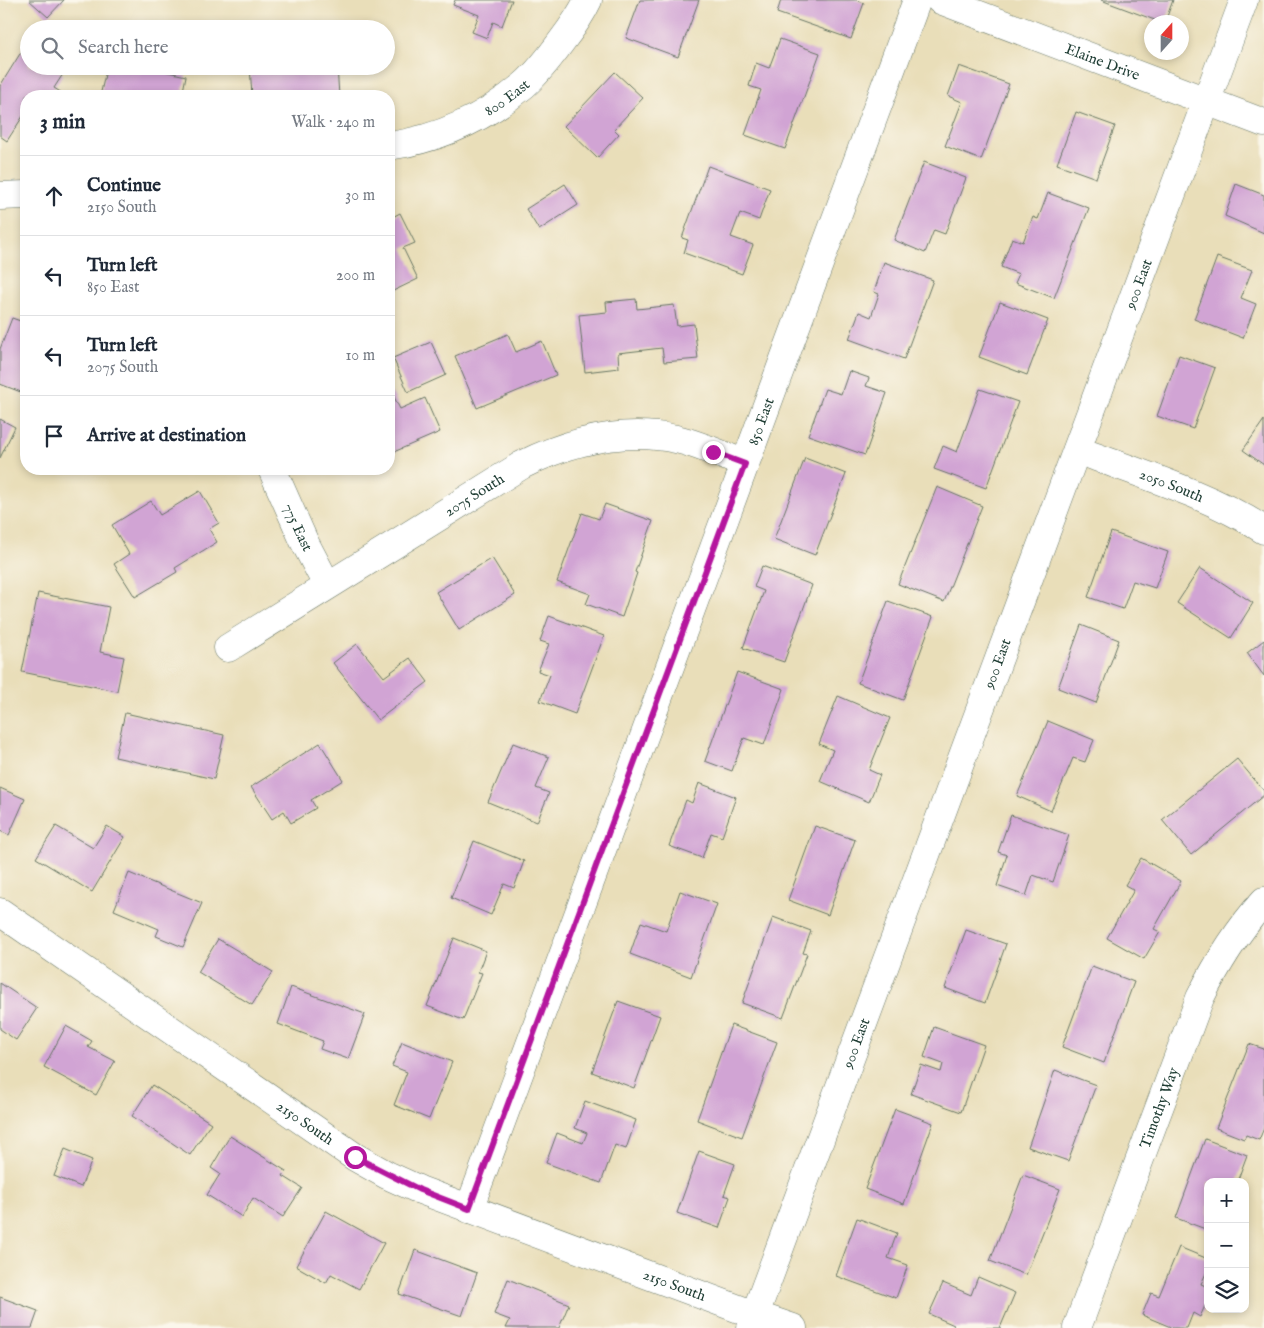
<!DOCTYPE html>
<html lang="en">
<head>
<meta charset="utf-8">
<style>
  body { margin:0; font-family:"IM FELL English",serif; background:#f2f2f3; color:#1f2937 }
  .controls { position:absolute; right:15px; bottom:15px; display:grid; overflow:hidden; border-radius:10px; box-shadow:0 2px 8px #0003 }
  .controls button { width:45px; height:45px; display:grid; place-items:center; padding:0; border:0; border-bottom:1px solid #e0e1e3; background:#fff; color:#1f2937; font:25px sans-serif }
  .compass { position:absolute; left:1144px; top:15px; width:45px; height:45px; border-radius:50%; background:#fff; box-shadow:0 2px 8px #0003; rotate:21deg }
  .stop { position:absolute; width:15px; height:15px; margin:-11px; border:4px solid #b5179e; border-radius:50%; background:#fff }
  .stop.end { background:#b5179e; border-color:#fff; box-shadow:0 1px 5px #0008 }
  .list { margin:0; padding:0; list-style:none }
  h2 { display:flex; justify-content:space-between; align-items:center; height:65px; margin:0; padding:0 20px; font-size:21px }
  h2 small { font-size:16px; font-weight:400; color:#747a83 }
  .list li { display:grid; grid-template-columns:32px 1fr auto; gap:15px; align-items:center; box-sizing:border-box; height:80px; padding:0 20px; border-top:1px solid #e0e1e3 }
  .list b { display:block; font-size:19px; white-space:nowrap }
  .list p { margin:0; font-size:16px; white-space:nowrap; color:#747a83 }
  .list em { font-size:16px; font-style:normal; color:#747a83 }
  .icon { flex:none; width:28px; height:28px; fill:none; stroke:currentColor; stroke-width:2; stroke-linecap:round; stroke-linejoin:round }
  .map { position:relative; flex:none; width:1264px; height:1328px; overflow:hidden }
  .search { position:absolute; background:#fff; box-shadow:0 2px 8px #0003; left:20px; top:20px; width:375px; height:55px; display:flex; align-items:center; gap:12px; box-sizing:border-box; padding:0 18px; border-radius:28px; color:#747a83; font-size:19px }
  .panel { position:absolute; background:#fff; box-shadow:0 2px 8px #0003; left:20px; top:90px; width:375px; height:385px; border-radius:20px }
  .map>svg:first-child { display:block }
  .building { fill:#d1a4d4 }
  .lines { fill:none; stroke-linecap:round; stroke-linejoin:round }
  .minor-casing { stroke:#667563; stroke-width:29 }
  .minor { stroke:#fff; stroke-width:28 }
  .route { stroke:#b5179e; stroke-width:6 }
  .labels { text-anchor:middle; stroke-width:5; stroke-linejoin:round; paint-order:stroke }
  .street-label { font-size:15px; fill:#1f3d34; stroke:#fbf7ec }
</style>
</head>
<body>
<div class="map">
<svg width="1264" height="1328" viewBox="0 0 1264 1328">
  <rect width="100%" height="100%" fill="#fbf7ec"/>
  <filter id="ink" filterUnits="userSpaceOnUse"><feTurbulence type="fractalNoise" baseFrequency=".02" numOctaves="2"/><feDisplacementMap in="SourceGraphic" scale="10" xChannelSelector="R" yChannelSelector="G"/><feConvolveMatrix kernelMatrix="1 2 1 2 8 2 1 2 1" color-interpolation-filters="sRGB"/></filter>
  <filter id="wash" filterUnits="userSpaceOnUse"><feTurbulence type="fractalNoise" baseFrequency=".0096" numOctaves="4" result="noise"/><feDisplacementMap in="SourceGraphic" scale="20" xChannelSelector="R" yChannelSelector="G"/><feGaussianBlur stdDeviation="1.12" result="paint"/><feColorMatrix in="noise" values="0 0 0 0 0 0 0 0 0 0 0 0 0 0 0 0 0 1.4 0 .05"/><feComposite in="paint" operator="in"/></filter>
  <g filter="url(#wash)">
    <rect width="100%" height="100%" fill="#e9deb9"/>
    <g id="blocks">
      <g class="building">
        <path d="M29,0H64L48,17Z"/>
        <path d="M455,0H512L502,26L493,22L487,38L472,32L479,15L453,5Z"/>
        <path d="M640,0H699L678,57L626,38Z"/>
        <path d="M781,0H856L864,3L851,39L777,13Z"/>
        <path d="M1101,0H1173L1165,22H1160Z"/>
        <path d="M780,39L820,53L785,149L745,135L761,90L749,86L756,63L769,68Z"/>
        <path d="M23,49L29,52V66H51L63,74L54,88L67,96H26V114L25,113L7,141L0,136V86Z"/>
        <path d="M107,66H141L186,76L182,96H100Z"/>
        <path d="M250,66H337L339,96H252Z"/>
        <path d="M959,66L1009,84L981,160L945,146L962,102L948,96Z"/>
        <path d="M615,72L643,98L614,129L619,134L597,158L564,126Z"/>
        <path d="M1076,112L1115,126L1096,178L1057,164Z"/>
        <path d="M924,162L966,178L945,234L934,230L925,253L894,240Z"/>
        <path d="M708,166L770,189L759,220L740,213L731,237L753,245L742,274L684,253L688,240L682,238Z"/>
        <path d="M565,184L578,205L539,230L526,209Z"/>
        <path d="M1236,184L1264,195V233L1225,216Z"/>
        <path d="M1048,193L1089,208L1054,298L1015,283L1019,274L1001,267L1012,238L1023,242L1033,217L1038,219Z"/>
        <path d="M400,213L415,243L403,248L418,279L389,293V219Z"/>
        <path d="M1217,257L1252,270L1241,298L1256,304L1243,338L1194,319Z"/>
        <path d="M884,262L933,280L904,359L849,339L859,312L871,317L879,294L874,292Z"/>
        <path d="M636,299L637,309L674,305L677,326L694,324L698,359L664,362L662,348L618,353L619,368L585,372L579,315L607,312L606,302Z"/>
        <path d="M1000,302L1048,320L1027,375L979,357Z"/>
        <path d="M12,318L26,323V394L0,384V349Z"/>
        <path d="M508,334L516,352L542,341L556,375L477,408L455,356Z"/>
        <path d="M431,342L446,375L408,392L393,358Z"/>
        <path d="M1179,355L1215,368L1193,429L1157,416Z"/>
        <path d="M849,371L869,378L866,386L887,393L865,455L808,435L825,389L841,394Z"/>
        <path d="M980,389L1018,402L986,488L934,469L943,446L957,452Z"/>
        <path d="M392,393L400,409L425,398L440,432L389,454V394Z"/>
        <path d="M0,419L15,427L0,458Z"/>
        <path d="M1264,420V465L1243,450Z"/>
        <path d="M805,458L846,474L815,555L774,539Z"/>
        <path d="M104,469H141L140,474Z"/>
        <path d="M937,487L982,506L944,602L898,584Z"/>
        <path d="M200,491L219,523L209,529L217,542L175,568L177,572L135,597L114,564L129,554L112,525L151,501L160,515Z"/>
        <path d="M605,504L653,521L635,572L637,573L622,617L586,604L590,594L557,582L582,513L599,519Z"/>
        <path d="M1111,532L1168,552L1155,588L1133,581L1123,609L1088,597Z"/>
        <path d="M492,558L515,595L459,630L436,592Z"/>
        <path d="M762,566L812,585L784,662L743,648L764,591L754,587Z"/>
        <path d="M1200,568L1253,603L1231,638L1177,603Z"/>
        <path d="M38,593L109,607L100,652L124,657L117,691L22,672Z"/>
        <path d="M888,601L933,617L903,700L858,683Z"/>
        <path d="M549,616L604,636L575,714L540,701L550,675L538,671L549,644L540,641Z"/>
        <path d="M1081,625L1119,640L1096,703L1058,688Z"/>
        <path d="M1264,640V676L1247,653Z"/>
        <path d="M357,644L384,677L410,658L428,682L378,720L333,663Z"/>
        <path d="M737,672L784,689L764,745L744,738L732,771L705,761Z"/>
        <path d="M838,696L890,718L869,770L880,775L869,802L820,781L833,750L819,744Z"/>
        <path d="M125,713L224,735L214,779L115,757Z"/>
        <path d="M1048,721L1094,740L1085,762L1073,758L1051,811L1017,796Z"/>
        <path d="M320,743L343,780L311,800L316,808L291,823L284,811L272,819L251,787Z"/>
        <path d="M513,743L549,757L536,788L549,793L537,822L488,802Z"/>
        <path d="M1237,759L1264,791V795L1191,855L1162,820Z"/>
        <path d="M699,783L736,797L722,837L711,833L702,858L669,846L686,800L692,803Z"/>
        <path d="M0,788L25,799L9,835L0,831Z"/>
        <path d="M1011,815L1069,835L1053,882L1033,875L1026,896L997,886L1007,855L998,852Z"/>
        <path d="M56,826L93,848L107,826L125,837L92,892L36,858Z"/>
        <path d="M815,826L855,840L828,915L788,900Z"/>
        <path d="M474,841L524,861L514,888L504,884L491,915L451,898Z"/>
        <path d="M1141,858L1181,881L1154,929L1160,932L1144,959L1107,938L1134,890L1125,885Z"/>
        <path d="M129,873L202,903L183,947L156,936L159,929L114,910Z"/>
        <path d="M680,891L717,904L691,977L630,954L641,922L666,931Z"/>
        <path d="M773,917L811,931L803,953L807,954L783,1018L742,1003Z"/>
        <path d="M966,930L1006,944L985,1003L945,988Z"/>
        <path d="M454,938L486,951L478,972L482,973L463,1020L427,1006Z"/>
        <path d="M218,939L273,972L252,1005L198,972Z"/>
        <path d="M1092,966L1134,982L1104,1063L1062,1047Z"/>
        <path d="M0,983L37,1008L16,1040L0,1029Z"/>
        <path d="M291,987L365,1014L348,1059L320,1049L323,1041L278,1024Z"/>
        <path d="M618,1001L660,1016L634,1088L592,1072Z"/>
        <path d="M731,1025L777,1042L742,1137L697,1120Z"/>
        <path d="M66,1026L92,1041L88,1047L115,1061L96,1095L44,1067Z"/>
        <path d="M934,1027L984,1045L961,1112L911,1094L921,1065L941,1072L943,1064L924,1057Z"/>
        <path d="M402,1042L452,1062L429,1119L394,1105L407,1072L392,1066Z"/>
        <path d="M1249,1044L1264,1049V1128L1259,1140L1246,1135L1244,1139L1216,1128Z"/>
        <path d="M1055,1070L1096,1085L1068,1161L1028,1147Z"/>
        <path d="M152,1085L211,1123L190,1155L132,1116Z"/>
        <path d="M585,1101L636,1120L626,1149L615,1145L601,1183L546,1163L557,1133L583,1143L587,1133L575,1128Z"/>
        <path d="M895,1109L933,1123L904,1204L865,1189Z"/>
        <path d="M230,1136L286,1171L283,1176L302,1188L283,1217L253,1198L242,1217L207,1195L220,1174L211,1168Z"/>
        <path d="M1205,1139L1247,1155L1237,1182H1208V1230L1176,1218Z"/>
        <path d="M65,1149L92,1160L81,1187L54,1176Z"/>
        <path d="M699,1151L735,1164L724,1195L730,1197L719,1228L677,1213Z"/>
        <path d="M1023,1175L1060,1189L1026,1275L990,1261Z"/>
        <path d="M326,1211L384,1243L359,1289L331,1274L326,1283L296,1266Z"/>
        <path d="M857,1218L897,1233L888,1258L908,1265L896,1298L836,1276Z"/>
        <path d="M1179,1247L1208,1259V1269L1201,1284L1208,1287V1299L1200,1317L1193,1313L1187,1328H1173L1142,1315L1151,1293L1159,1296Z"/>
        <path d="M415,1250L477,1273L462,1316L399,1294Z"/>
        <path d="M978,1277L1015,1293L1000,1328H953L954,1325L929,1314L943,1283L971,1295Z"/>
        <path d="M508,1279L569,1304L559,1328H506L510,1320L494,1314Z"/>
        <path d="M0,1297L38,1311L32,1328H0Z"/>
      </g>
    </g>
  </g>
  <g filter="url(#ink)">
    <use href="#blocks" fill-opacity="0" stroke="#667563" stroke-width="1"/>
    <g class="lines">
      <defs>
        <g id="minor">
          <path id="s1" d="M940,0L1264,123"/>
          <path id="s2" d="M389,146C438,139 485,118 524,85C538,73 550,57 561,42C571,29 581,15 588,0"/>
          <path d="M0,196L26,195"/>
          <path id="s3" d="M1077,450C1138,473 1210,495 1264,530"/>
          <path id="s4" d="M272,469L304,541L327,585"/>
          <path id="s5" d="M228,648L522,465C570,441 622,428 676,439C699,444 722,455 745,464"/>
          <path id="s6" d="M0,912L355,1157L387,1175L420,1190L755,1315L793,1328"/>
          <path id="s7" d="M469,1209L917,0"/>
          <path id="s8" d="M750,1328L1244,0"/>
          <path id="s9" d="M1077,1328L1200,998C1218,962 1237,931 1264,901"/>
        </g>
      </defs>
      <use href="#minor" class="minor-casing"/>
      <use href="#minor" class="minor"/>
    </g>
  </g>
  <g class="lines" filter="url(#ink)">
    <path class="route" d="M355,1157L420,1190L469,1209L745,464L713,452"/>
  </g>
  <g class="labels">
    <g class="street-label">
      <text dy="5" stroke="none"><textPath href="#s1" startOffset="174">Elaine Drive</textPath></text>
      <text dy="5" stroke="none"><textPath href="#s2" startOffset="129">800 East</textPath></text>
      <text dy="5" stroke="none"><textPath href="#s8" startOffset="1114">900 East</textPath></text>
      <text dy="5" stroke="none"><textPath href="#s7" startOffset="840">850 East</textPath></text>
      <text dy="5" stroke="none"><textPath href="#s3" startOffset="101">2050 South</textPath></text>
      <text dy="5" stroke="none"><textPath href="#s5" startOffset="290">2075 South</textPath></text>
      <text dy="5" stroke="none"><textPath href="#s4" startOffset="64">775 East</textPath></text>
      <text dy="5" stroke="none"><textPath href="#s8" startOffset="709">900 East</textPath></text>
      <text dy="5" stroke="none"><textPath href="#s8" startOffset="304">900 East</textPath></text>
      <text dy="5" stroke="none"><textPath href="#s9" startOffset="235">Timothy Way</textPath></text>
      <text dy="5" stroke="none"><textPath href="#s6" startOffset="371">2150 South</textPath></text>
      <text dy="5" stroke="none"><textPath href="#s6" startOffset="776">2150 South</textPath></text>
    </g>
  </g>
</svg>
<div class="controls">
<button>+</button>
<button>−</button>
<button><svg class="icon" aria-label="layers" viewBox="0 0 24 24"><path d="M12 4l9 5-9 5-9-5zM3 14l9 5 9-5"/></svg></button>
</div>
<svg class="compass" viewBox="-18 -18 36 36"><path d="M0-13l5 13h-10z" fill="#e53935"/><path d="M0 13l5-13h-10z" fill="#747a83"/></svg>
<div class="stop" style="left:355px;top:1157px"></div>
<div class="stop end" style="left:713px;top:452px"></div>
<div class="search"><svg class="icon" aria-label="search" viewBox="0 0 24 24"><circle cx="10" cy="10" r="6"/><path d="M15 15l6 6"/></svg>Search here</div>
<section class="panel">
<h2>3 min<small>Walk · 240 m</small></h2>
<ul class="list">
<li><svg class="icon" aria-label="ahead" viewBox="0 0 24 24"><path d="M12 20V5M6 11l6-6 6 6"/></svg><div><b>Continue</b><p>2150 South</p></div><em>30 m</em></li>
<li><svg class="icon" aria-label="left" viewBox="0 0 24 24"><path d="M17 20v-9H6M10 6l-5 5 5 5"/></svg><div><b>Turn left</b><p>850 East</p></div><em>200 m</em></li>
<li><svg class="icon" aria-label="left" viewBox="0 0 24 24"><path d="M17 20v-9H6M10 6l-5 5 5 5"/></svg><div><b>Turn left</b><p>2075 South</p></div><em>10 m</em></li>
<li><svg class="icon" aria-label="arrive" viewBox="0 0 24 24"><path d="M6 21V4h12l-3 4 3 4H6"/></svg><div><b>Arrive at destination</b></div></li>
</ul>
</section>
</div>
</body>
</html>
